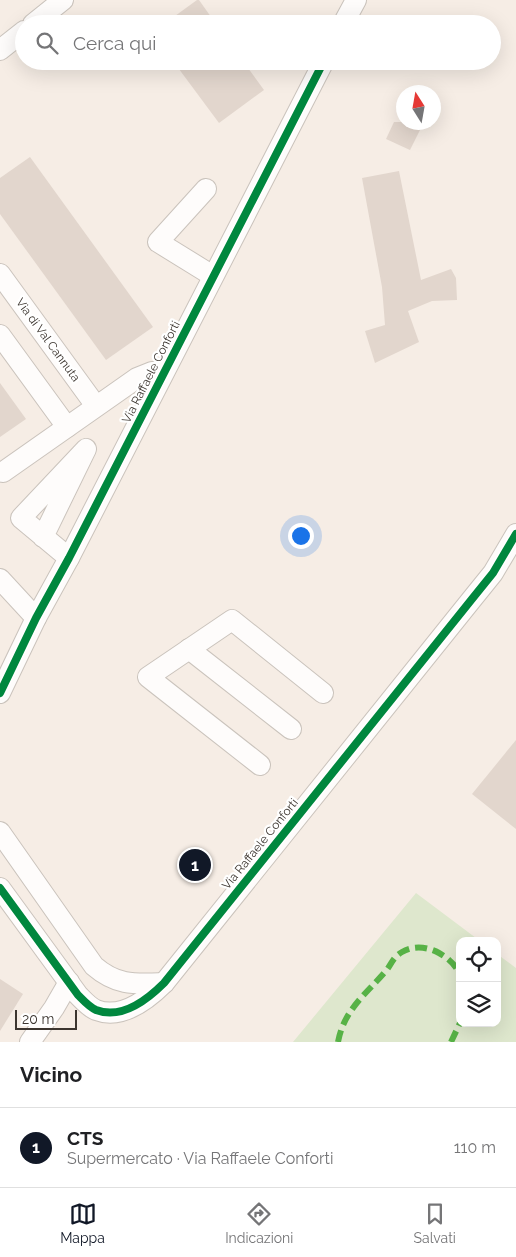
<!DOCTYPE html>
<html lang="it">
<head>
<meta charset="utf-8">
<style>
  body { margin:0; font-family:Raleway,sans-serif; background:#f6f6f6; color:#202124 }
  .controls { position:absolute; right:15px; bottom:15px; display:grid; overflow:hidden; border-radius:10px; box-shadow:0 5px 20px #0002 }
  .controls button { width:45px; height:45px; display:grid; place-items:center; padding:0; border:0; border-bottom:1px solid #e0e0e0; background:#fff; color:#202124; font:25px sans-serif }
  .compass { position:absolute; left:396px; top:85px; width:45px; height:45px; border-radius:50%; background:#fff; box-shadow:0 5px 20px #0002; rotate:349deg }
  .scale { position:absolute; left:15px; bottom:12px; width:62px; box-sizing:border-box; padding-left:5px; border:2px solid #3c352f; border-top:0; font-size:14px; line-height:18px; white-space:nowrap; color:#3c352f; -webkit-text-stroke:4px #fff; paint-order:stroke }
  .you { position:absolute; left:300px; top:535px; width:18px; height:18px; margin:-12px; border:4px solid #fff; border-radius:50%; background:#1a73e8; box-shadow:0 0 0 8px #1a73e833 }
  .badge { display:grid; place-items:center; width:32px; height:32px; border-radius:50%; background:#111827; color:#fff; font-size:16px; font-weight:700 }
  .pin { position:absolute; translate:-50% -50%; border:2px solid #fff; box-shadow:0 1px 5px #0006 }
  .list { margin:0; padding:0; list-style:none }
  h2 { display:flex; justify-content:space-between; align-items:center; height:65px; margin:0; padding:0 20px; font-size:21px }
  h2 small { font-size:16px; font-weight:400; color:#757577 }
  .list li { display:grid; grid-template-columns:32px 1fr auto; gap:15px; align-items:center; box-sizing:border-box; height:80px; padding:0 20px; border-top:1px solid #e0e0e0 }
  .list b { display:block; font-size:19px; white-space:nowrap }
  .list p { margin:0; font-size:16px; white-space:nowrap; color:#757577 }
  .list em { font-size:16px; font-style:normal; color:#757577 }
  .icon { flex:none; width:28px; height:28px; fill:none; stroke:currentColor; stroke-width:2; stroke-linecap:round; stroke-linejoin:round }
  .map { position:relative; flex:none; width:516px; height:1042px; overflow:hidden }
  .search { position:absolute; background:#fff; box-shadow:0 5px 20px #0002; left:15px; right:15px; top:15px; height:55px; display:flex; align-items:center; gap:12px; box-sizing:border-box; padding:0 18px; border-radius:28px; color:#757577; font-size:19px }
  .sheet { height:145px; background:#fff }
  nav { display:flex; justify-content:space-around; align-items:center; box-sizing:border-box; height:70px; border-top:1px solid #e0e0e0; background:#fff; font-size:14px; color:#757577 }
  nav a { display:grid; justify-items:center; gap:2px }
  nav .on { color:#111827 }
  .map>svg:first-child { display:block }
  .green { fill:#dee7cd }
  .building { fill:#e2d6cd }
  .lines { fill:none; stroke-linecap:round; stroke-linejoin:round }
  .minor-casing { stroke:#cac3bc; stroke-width:22 }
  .minor { stroke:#fefcfb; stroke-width:20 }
  .quiet { stroke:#57b246; stroke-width:6; stroke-dasharray:12 6; stroke-linecap:butt }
  .cycleway-casing { stroke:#fff; stroke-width:11 }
  .cycleway { stroke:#00873e; stroke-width:8 }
  .labels { text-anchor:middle; stroke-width:4.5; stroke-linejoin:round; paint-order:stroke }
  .street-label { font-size:12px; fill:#3c352f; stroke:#fff }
</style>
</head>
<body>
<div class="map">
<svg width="516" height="1042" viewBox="0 0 516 1042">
  <rect width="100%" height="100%" fill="#f6ede5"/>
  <path class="green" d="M416,893L480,941H460V1023H497V954L516,968V1042H293Z"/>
  <g class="building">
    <path d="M197,0H199L216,24H164Z"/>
    <path d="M173,61H243L264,90L219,123Z"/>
    <path d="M394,122H424L410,150L386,139Z"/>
    <path d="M30,157L153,327L106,360L0,214V178Z"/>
    <path d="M399,171L421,280L451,269L456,278L457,300L432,301L408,311L419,342L375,363L365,331L385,325L382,287L362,178Z"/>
    <path d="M0,383L26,419L0,437Z"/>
    <path d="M516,740V829L472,794Z"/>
    <path d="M0,979L23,994L0,1031Z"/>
  </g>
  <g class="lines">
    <defs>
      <g id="minor">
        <path d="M33,24L63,0"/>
        <path d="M343,24L356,0"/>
        <path d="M0,50L24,31"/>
        <path d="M206,189L158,242L213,276"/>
        <path d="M0,274L96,406"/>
        <path d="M0,335L67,427"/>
        <path d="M3,472L137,378L152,372H163"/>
        <path d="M43,537L86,449L21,518L69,558"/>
        <path d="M0,579L36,618"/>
        <path d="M189,649L291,729"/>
        <path d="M0,693L36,618L69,558L324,61"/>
        <path d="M260,765L148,677L232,620L323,693"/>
        <path d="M0,832L94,966C117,986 135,984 164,983"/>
        <path d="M0,888L78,995C83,1000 89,1007 96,1010C122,1020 147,1000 164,983L472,599L493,573L516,534"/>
        <path d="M30,1042L54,1008L69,982"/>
      </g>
    </defs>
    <use href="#minor" class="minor-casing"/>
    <use href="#minor" class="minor"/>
    <g class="quiet">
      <path d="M338,1042C344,1010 365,995 385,972C392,964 392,958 402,952C414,945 428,947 439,953C448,958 456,965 460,975"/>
      <path d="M451,1042L460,1023"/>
    </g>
    <defs>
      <g id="cycleway">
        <path d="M0,693L36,618L69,558L324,61"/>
        <path d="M0,888L78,995C83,1000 89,1007 96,1010C122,1020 147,1000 164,983L472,599L493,573L516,534"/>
      </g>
    </defs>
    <use href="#cycleway" class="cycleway-casing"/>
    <use href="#cycleway" class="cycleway"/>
  </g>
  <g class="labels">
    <g class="street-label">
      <text transform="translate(48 340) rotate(54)" y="4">Via di Val Cannuta</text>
      <text transform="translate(151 372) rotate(-63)" y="4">Via Raffaele Conforti</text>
      <text transform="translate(260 844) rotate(-51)" y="4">Via Raffaele Conforti</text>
    </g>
  </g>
</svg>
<div class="controls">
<button><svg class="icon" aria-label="locate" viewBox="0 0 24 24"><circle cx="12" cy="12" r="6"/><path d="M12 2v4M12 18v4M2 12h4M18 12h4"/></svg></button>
<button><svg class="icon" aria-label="layers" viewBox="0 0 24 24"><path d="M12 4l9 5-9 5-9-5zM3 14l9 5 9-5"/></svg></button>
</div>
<svg class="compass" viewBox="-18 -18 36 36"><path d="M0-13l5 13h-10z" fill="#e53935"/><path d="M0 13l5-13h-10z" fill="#757577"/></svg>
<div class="scale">20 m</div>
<div class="you"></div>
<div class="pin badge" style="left:195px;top:865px">1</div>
<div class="search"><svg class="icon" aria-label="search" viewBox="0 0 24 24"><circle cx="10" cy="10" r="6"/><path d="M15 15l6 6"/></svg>Cerca qui</div>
</div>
<section class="sheet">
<h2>Vicino<small></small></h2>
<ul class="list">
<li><span class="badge">1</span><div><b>CTS</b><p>Supermercato · Via Raffaele Conforti</p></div><em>110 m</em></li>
</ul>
</section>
<nav>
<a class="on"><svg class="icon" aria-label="map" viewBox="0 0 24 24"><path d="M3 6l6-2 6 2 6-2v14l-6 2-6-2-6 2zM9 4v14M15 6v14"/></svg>Mappa</a>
<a><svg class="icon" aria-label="directions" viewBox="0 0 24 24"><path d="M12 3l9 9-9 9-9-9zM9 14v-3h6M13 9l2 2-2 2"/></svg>Indicazioni</a>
<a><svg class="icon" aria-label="saved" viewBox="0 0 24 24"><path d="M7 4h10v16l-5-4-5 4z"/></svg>Salvati</a>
</nav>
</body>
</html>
